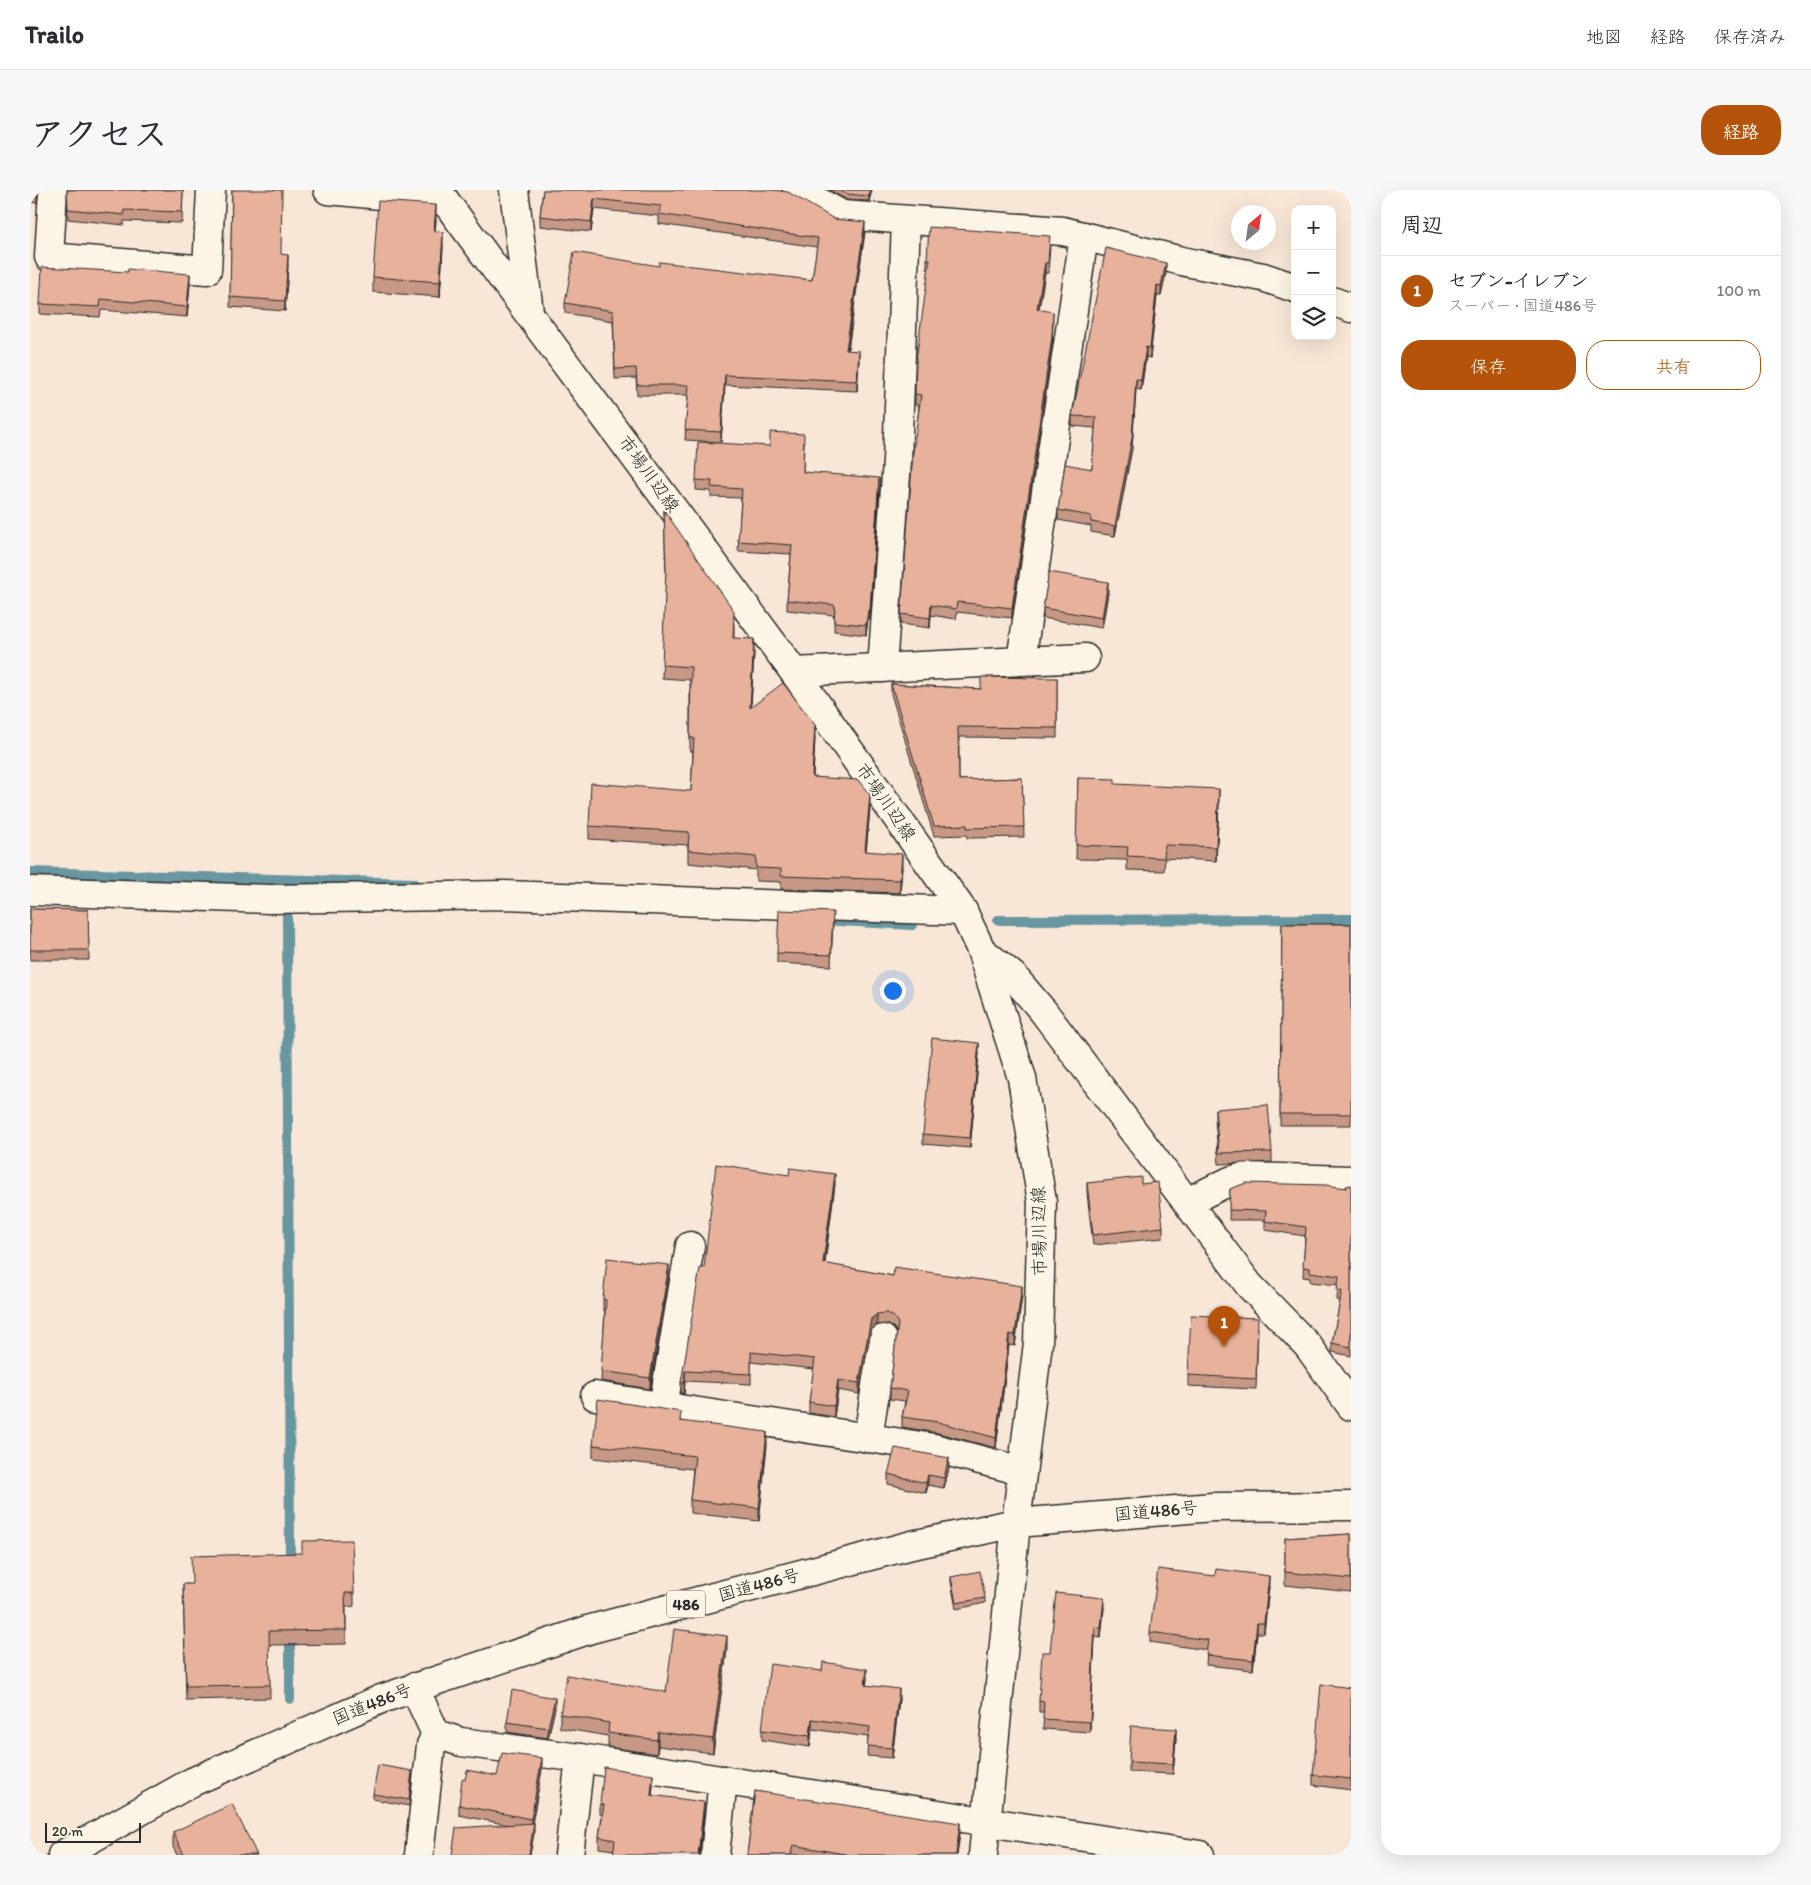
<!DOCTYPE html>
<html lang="ja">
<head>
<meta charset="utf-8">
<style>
  body { margin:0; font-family:Itim,"Klee One",sans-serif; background:#f7f7f7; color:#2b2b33 }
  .controls { position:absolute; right:15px; top:15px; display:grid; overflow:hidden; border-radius:10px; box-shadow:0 5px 20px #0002 }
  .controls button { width:45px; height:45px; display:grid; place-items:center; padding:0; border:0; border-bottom:1px solid #e1e1e2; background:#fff; color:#2b2b33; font:25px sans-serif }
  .compass { position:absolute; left:1201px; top:15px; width:45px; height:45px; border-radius:50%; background:#fff; box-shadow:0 5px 20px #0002; rotate:29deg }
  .scale { position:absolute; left:15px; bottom:12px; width:96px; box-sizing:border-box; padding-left:5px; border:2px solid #2b2b2b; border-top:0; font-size:14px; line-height:18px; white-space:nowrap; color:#2b2b2b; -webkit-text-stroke:4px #fcf5e5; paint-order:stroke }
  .you { position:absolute; left:862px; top:800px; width:18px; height:18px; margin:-12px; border:4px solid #fff; border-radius:50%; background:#1a73e8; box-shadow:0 0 0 8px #1a73e833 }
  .badge { display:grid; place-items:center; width:32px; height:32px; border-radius:50%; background:#b45309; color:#fff; font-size:16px; font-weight:700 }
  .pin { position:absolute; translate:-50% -41px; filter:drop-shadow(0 1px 2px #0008) }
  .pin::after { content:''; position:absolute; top:26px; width:18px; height:15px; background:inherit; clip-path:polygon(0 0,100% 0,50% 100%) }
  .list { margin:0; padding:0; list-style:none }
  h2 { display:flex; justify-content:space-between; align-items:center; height:65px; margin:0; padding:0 20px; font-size:21px }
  h2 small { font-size:16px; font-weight:400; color:#7c7c81 }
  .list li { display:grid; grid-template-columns:32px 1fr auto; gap:15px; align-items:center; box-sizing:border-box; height:70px; padding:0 20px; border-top:1px solid #e1e1e2 }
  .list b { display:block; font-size:19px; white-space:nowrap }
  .list p { margin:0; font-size:16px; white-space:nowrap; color:#7c7c81 }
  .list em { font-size:16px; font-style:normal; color:#7c7c81 }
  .actions { display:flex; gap:10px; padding:15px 20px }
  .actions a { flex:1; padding:11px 0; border:1px solid #b45309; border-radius:20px; text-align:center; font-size:18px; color:#b45309 }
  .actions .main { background:#b45309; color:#fff }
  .icon { flex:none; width:28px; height:28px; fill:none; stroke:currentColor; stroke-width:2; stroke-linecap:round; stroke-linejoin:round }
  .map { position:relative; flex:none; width:1321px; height:1665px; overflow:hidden; border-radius:20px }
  header { display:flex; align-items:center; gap:30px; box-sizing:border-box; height:70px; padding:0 25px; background:#fff; border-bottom:1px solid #e1e1e2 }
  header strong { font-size:24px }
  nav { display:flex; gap:28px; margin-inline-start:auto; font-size:18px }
  .intro { display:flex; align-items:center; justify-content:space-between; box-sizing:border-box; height:120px; padding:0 30px }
  h1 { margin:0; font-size:35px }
  .button { padding:12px 22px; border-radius:20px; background:#b45309; color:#fff; font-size:18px; font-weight:700 }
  main { display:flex; gap:30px; padding:0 30px }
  aside { flex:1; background:#fff; border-radius:20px; box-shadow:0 5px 20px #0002 }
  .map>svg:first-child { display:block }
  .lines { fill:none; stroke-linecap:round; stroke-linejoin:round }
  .stream { stroke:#6896a1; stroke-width:10 }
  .minor-casing { stroke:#2b2b2b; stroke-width:31 }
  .major-casing { stroke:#2b2b2b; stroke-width:31 }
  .highway-casing { stroke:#2b2b2b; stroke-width:31 }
  .minor { stroke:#fcf5e5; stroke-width:28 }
  .major { stroke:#fcf5e5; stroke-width:28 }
  .highway { stroke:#fcf5e5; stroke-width:28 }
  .wall { fill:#c79886; stroke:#2b2b2b }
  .shaded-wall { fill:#a27c6d; stroke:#2b2b2b }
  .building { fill:#e7b19c; stroke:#2b2b2b }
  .labels { text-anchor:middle; stroke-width:4; stroke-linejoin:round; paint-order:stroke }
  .shield { fill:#fcf5e5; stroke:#6a6863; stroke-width:1 }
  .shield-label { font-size:16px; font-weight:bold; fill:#2b2b2b }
  .street-label { font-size:18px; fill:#2b2b2b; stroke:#fcf5e5 }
</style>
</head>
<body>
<header>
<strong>Trailo</strong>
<nav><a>地図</a><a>経路</a><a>保存済み</a></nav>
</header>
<div class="intro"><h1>アクセス</h1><a class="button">経路</a></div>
<main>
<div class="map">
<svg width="1321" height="1665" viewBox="0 0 1321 1665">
  <rect width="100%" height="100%" fill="#f8e7d6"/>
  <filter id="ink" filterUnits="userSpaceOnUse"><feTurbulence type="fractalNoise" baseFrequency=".02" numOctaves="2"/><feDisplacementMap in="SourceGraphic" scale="10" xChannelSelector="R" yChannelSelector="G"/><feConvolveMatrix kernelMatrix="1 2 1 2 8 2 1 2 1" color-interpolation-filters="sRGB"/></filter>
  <g filter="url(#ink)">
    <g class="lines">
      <g class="stream">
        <path d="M0,682L384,693"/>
        <path d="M257,720L260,1377"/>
        <path d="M791,730L882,735"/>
        <path d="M968,730L1321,729"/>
        <path d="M260,1441V1509"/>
      </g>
      <defs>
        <g id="minor">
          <path d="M23,0L19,67L177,80L181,0"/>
          <path d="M298,0L415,11"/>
          <path d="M484,0L499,122"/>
          <path d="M767,0L812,25L1033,41L1156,72L1233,87L1265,98"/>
          <path d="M1302,111L1321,118"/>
          <path d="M991,471L1054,46"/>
          <path d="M852,478L867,271L876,30"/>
          <path d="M764,482L1055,468"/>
          <path d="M0,701L240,709L474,705L933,721"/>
          <path d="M951,760L983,786L1013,821L1219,1095L1278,1156L1321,1216"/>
          <path d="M1157,1012L1200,991L1214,987L1321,990"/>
          <path d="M565,1206L904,1258L992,1281"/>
          <path d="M633,1217L660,1056"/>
          <path d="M838,1248L853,1149"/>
          <path d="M384,1497L406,1544L431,1552L550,1568L1170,1665"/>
          <path d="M389,1665L401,1555L406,1544"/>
          <path d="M539,1665L550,1568"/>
          <path d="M685,1665L693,1590"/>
          <path d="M953,1665L986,1333"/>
        </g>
        <path id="major" d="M407,0L764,482L933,721L951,760L992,888L1012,1012L1008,1153L986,1333"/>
        <path id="highway" d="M32,1665L162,1592L351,1509L561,1439L882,1355L986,1333L1183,1317L1321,1316"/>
      </defs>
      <use href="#minor" class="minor-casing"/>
      <use href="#major" class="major-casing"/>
      <use href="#highway" class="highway-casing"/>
      <use href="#minor" class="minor"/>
      <use href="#major" class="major"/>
      <use href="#highway" class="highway"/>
    </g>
    <g class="wall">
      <path d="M0,0H9L7,13L0,12Z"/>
      <path d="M37,0H153L152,33L94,31V35L38,29Z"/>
      <path d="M202,0L258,75L255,121L200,117Z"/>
      <path d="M513,0L804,29L835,42L818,160L829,171L827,201L695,195L691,252L655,250L658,205H607L606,188L585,189L583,131L535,123V113L629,76L782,90L787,57L629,34V26L564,19L561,42L510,36V26Z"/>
      <path d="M799,0H842L839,11L817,10Z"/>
      <path d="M406,30L405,41L413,57L410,107L343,102V87Z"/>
      <path d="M1020,56L1018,83H1015L1009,119L1023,132L1022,157L982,428L927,422L926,429L901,425L900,438L871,434V424L889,215H885V204L899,79H897V69Z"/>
      <path d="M98,82L160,94L157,127L71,120L70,127L10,124V114Z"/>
      <path d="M1136,83L1131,106H1127L1120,168L1116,167L1111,200L1106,199L1102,258L1085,346L1061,342V336L1028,330V320L1062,279L1065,238L1042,236V226Z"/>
      <path d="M774,253L773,282L849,298L840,430L838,429L836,445L804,441V425L757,420V410L761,364L708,361L711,308L681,307V301L666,300V290L740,256Z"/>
      <path d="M634,320L704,434V448L724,462L721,517L785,548L783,587L840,618L836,661L872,677L870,703L751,699V692L726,691V680L658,673V655L559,649V636L661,601L663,561H660V490L632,488L636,386Z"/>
      <path d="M1078,403L1072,438L1013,428V418Z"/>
      <path d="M1027,488V548L929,547V590L992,588L994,647L937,648V645L904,646L861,504V494L951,499Z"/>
      <path d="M1048,588L1189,613L1186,671L1135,668L1134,681L1097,680V670L1046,669Z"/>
      <path d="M0,719L58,720L59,770H0Z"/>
      <path d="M803,732L801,776L747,773V763Z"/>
      <path d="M1252,734H1321V935H1250Z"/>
      <path d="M949,863L940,958L893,954V944Z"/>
      <path d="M1185,919L1242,962V972L1189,974L1185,930Z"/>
      <path d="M1057,993L1111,994L1133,1037V1048L1063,1055L1057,1003Z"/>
      <path d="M805,994L795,1074L863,1086L992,1106L985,1156L979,1155L966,1258L908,1243L872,1237V1227L875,1211L860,1209V1198L867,1142L863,1137L856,1134L847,1135L841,1140L829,1204L808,1200L804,1227L779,1223V1212L784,1179L721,1172V1194L655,1191L654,1204L651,1203V1193L674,1078Z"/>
      <path d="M1321,995V1166L1302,1162V1153L1310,1111L1307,1110L1308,1095L1280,1092V1088L1273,1087L1275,1046L1235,1040V1030H1199L1200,999L1316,998Z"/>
      <path d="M639,1085L620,1199L571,1191L575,1120H573V1109Z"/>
      <path d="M1228,1138L1226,1199L1158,1196V1185Z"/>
      <path d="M651,1231L737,1255L729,1331L660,1323V1310L663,1279L563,1268V1255Z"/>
      <path d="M919,1278L914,1298L898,1295L896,1303L858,1294V1284Z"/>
      <path d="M1321,1344V1402L1255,1395V1348Z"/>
      <path d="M921,1387L955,1408V1413L926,1419L921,1392Z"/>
      <path d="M153,1394L324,1403V1416L316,1417V1454L239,1455L240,1508L156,1510Z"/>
      <path d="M1239,1396L1234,1443H1227L1223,1480L1176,1475L1177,1460L1120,1452V1442Z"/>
      <path d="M1074,1418L1071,1448L1065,1447L1060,1542L1013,1539L1014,1522H1009V1511L1020,1462Z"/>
      <path d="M697,1460L683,1563L628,1556L627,1564L578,1557V1546L530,1538V1524L636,1502Z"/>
      <path d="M837,1489L836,1495L869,1509L862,1568L837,1566L838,1547L782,1539L780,1557L732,1550V1540Z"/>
      <path d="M1321,1498V1600L1283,1595V1585Z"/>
      <path d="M525,1518L518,1548L477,1542V1532Z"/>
      <path d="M1146,1549L1143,1584L1099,1582V1572Z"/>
      <path d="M512,1579L502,1633L504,1644L479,1635L429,1625V1615L435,1590Z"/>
      <path d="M382,1587L379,1616L343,1609V1604Z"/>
      <path d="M623,1595L622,1605L674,1622L584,1660L569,1658V1647L572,1625L570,1624V1614Z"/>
      <path d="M725,1601L930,1643L927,1665H717Z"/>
      <path d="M143,1642L227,1665H147L143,1657Z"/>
    </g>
    <g class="shaded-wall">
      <path d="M7,0H9L7,13Z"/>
      <path d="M841,0H842L839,11V6Z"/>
      <path d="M564,9V19L561,42V32Z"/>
      <path d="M406,15V30L404,56V41Z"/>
      <path d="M835,32V42L816,170V160Z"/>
      <path d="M413,42V57L410,107V92Z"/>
      <path d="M258,65V75L255,121V111Z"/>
      <path d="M1015,73V83L1007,129V119Z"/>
      <path d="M1136,73V83L1131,106V96Z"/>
      <path d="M160,84V94L157,127V117Z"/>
      <path d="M1127,95V106L1120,168V158Z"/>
      <path d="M1023,122L1022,157L982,428V418Z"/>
      <path d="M1116,157V167L1111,200V190Z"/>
      <path d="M829,161V171L827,201V191Z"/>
      <path d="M695,185V195L691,252V242Z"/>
      <path d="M1106,189V199L1102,258L1085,346V336Z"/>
      <path d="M849,288V298L840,430V420Z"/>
      <path d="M1078,392V403L1072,438V428Z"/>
      <path d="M901,415V425L900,438V428Z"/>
      <path d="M838,420V429L836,445V435Z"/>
      <path d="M724,449V462L720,531V518Z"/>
      <path d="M785,535V548L782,600V587Z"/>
      <path d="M1189,599V613L1186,671V657Z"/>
      <path d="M840,605V618L835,674V661Z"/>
      <path d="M872,664V677L870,703V690Z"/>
      <path d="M949,853V863L940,958V948Z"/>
      <path d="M805,984V994L793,1084V1073Z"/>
      <path d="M639,1075V1085L620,1199V1188Z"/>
      <path d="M992,1096V1106L985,1156V1145Z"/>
      <path d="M847,1124V1135L841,1140L829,1204V1193L841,1129Z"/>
      <path d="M979,1144V1155L966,1258V1248Z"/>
      <path d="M655,1181V1191L654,1204V1193Z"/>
      <path d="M808,1190V1200L804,1227V1216Z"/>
      <path d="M737,1242V1255L729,1331V1318Z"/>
      <path d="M919,1268V1278L914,1298V1288Z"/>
      <path d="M898,1285V1295L896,1303V1293Z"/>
      <path d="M1239,1386V1396L1234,1443V1433Z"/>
      <path d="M1074,1408V1418L1071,1448V1438Z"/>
      <path d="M1227,1433V1443L1223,1480V1470Z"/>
      <path d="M1065,1437V1447L1060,1542V1532Z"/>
      <path d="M697,1446V1460L683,1563V1549Z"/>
      <path d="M837,1479V1489L835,1505V1495Z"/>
      <path d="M869,1499V1509L862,1568V1558Z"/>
      <path d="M525,1508V1518L518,1548V1538Z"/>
      <path d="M782,1529V1539L780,1557V1546Z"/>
      <path d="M1146,1539V1549L1143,1584V1574Z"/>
      <path d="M628,1542V1556L627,1564V1550Z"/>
      <path d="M512,1568V1579L501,1639V1629Z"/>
      <path d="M623,1585V1595L621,1615V1605Z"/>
      <path d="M674,1612V1622L669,1665H668Z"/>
      <path d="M504,1633V1644L500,1665H499Z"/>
      <path d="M930,1633V1643L927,1665H926Z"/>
    </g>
    <g class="building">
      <path d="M0,0H7V3L0,2Z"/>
      <path d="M37,0H153L152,22L94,20V25L38,19Z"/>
      <path d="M202,0H252L251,64L258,65L255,111L200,107Z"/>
      <path d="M513,0H743L758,2L804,29L835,32L816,160L829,161L827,191L695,185L691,242L655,240L659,195H607L606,178L585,179L583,121L535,113L544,62L629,76V72L782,90L788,48L629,24L631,16L564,9L561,32L510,26Z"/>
      <path d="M808,0H841L839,6L817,4Z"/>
      <path d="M348,11L406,15L404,41L413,42L410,92L343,87Z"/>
      <path d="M899,37L1020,46L1018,73H1015L1007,119L1023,122L1022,147L982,418L927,412L926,419L901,415L900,428L871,424L883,262L891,205L885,204L886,170L900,69H897Z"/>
      <path d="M1076,58L1136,73L1131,96L1127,95L1120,158L1116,157L1111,190L1106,189L1102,248L1085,336L1061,332V326L1028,320L1035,274L1062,279L1066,227L1042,226Z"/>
      <path d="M12,77L98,82V79L160,84L157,117L71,109L70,117L10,114Z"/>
      <path d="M740,242L774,244L773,282L849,288L840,420H838L836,435L804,432L805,415L757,410L762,355L708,351L712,299L681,297L682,291L666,290L668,252L740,256Z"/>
      <path d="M634,320L704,421L703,448L724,449L720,518L753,493L785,535L782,587L828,590L840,605L835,661L872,664L870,690L751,686V679L726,678V667L658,660L659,642L559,636L561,593L661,601L664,548H660L661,477L632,475L636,380Z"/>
      <path d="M1019,382L1078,392L1072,428L1013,418Z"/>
      <path d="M951,487L1027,488V538L928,537L929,590L992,588L994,637L937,638V635L904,636L861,494L951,499Z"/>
      <path d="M1048,588L1085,589V594L1189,599L1186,657L1135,655L1134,668L1097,666L1098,657L1046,655Z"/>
      <path d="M0,719L58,720L59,760H0Z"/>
      <path d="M749,720L803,722L801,765L747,763Z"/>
      <path d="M1252,734H1321V924H1250Z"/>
      <path d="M902,848L949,853L940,948L893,944Z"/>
      <path d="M1238,915L1242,962L1189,963L1185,919Z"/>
      <path d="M686,974L759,985L760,978L805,984L793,1073L863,1086L864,1077L992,1096L985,1145L979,1144L966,1248L908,1232L872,1227L878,1201L860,1198L868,1133L863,1126L856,1123L847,1124L841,1129L829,1193L808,1190L804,1216L779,1212L785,1169L721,1162V1184L655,1181L654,1193H651L670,1078H674Z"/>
      <path d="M1111,987V994L1128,992L1133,1037L1063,1045L1057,993Z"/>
      <path d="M1216,993L1296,995L1316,998V996L1321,995V1157L1302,1153L1312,1101H1307L1309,1086L1280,1082V1078L1273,1077L1276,1037L1235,1031L1236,1021L1199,1020L1200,999Z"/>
      <path d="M577,1068L639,1075L620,1188L571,1181L576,1110L573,1109Z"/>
      <path d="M1161,1125L1228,1128L1226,1189L1158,1185Z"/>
      <path d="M568,1209L651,1222L650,1231L737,1242L729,1318L660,1310L665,1266L563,1255Z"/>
      <path d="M865,1258L919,1268L914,1288L898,1285L896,1293L858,1284Z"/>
      <path d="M1321,1344V1389L1255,1382V1348Z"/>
      <path d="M322,1350L324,1403H315L316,1440L239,1441L240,1495L156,1496L153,1394H162L161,1366L272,1363V1351Z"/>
      <path d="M1128,1379L1185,1386L1186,1379L1239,1386L1234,1433H1227L1223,1470L1176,1465L1178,1450L1120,1442Z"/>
      <path d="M950,1381L955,1408L926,1413L921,1387Z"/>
      <path d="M1026,1403L1074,1408L1071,1438L1065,1437L1060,1532L1013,1529L1014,1512L1009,1511L1012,1462H1020Z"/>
      <path d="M644,1439L697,1446L683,1549L628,1542L627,1550L578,1543L579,1533L530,1524L537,1485L636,1502Z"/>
      <path d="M793,1472L837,1479L835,1495L869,1499L862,1558L837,1556L840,1537L782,1529L780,1546L732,1540L740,1474L792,1481Z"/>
      <path d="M1291,1494L1321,1498V1589L1283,1585Z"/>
      <path d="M482,1500L525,1508L518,1538L477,1532Z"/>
      <path d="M1101,1536L1146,1539L1143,1574L1099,1572Z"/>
      <path d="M472,1563L512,1568L501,1629L429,1615L432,1589L435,1590L437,1580L467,1586Z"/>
      <path d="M348,1575L382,1581L379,1610L343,1604Z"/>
      <path d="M574,1577L623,1585L621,1605L674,1612L668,1665H583L585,1650L569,1647L574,1615L570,1614Z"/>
      <path d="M725,1601L930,1633L926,1665H820L763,1655L761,1665H717Z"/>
      <path d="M202,1614L227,1665H154L143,1642Z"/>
      <path d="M504,1633L499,1665H422L426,1638Z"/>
    </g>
  </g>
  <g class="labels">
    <rect class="shield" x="637" y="1400.5" width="38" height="27" rx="4"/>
    <g class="shield-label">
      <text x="656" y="1420">486</text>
    </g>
    <g class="street-label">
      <text transform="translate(619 284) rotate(54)" y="6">市場川辺線</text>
      <text transform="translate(856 612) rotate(55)" y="6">市場川辺線</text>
      <text transform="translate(1009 1041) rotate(-91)" y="6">市場川辺線</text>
      <text transform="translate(1126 1321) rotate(-5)" y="6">国道486号</text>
      <text transform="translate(729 1395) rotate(-15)" y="6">国道486号</text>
      <text transform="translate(342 1514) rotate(-22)" y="6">国道486号</text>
    </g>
  </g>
</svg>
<div class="controls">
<button>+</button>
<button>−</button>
<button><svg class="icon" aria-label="layers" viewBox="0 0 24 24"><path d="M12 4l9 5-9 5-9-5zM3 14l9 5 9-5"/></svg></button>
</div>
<svg class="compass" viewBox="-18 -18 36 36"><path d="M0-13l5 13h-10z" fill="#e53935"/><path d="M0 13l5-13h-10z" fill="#7c7c81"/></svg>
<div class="scale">20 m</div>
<div class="you"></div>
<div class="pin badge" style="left:1194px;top:1157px">1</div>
</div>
<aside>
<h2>周辺<small></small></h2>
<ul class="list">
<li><span class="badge">1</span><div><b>セブン-イレブン</b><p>スーパー · 国道486号</p></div><em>100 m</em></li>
</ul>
<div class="actions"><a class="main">保存</a><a>共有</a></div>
</aside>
</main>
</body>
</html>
